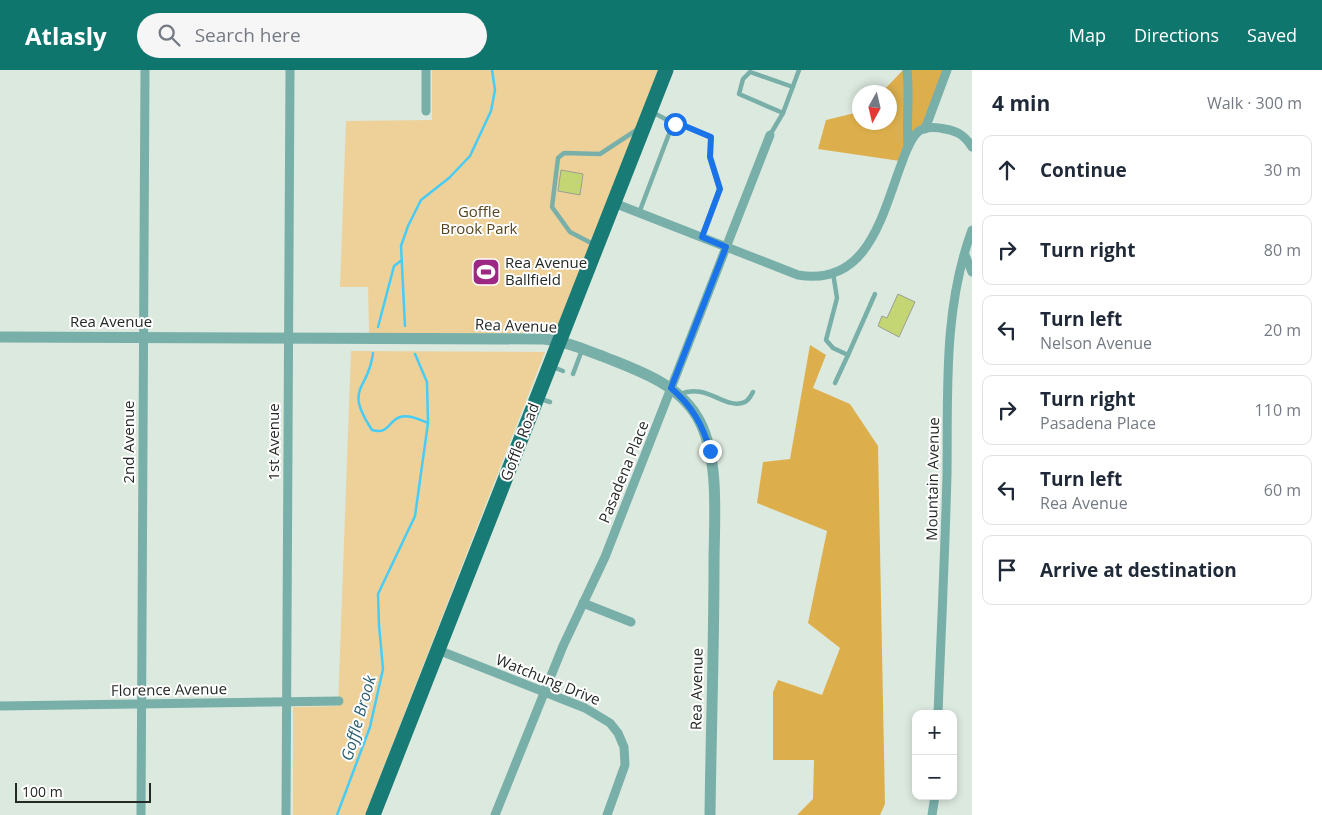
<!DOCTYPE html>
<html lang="en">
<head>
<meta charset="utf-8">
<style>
  body { margin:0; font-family:"Open Sans",sans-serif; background:#f6f6f7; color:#1f2937 }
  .controls { position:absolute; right:15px; bottom:15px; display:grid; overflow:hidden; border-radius:10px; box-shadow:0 2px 8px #0003 }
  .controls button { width:45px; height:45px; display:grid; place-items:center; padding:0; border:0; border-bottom:1px solid #e0e1e3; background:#fff; color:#1f2937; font:25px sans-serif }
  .compass { position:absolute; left:852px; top:15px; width:45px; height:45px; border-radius:50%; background:#fff; box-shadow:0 2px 8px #0003; rotate:188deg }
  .scale { position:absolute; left:15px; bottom:12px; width:136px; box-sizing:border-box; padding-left:5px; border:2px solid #242925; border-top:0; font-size:14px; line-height:18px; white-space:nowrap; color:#242925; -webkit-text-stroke:4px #fff; paint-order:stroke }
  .stop { position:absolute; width:15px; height:15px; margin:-11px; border:4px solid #1a73e8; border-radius:50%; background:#fff }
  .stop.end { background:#1a73e8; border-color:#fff; box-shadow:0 1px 5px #0008 }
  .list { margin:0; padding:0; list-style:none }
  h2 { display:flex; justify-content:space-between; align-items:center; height:65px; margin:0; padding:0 20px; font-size:21px }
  h2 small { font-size:16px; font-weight:400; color:#747a83 }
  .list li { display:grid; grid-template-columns:32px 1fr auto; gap:15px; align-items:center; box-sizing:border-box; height:70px; margin:0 10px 10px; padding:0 10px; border:1px solid #e0e1e3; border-radius:10px }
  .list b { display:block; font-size:19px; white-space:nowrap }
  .list p { margin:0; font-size:16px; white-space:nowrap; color:#747a83 }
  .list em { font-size:16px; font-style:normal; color:#747a83 }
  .icon { flex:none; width:28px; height:28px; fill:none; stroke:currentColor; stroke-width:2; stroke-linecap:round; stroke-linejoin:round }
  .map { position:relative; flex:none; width:972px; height:745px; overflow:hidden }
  header { display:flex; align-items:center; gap:30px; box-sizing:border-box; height:70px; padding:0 25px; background:#0f766e; color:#fff }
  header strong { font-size:24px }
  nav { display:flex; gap:28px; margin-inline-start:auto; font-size:18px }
  .search { width:350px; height:45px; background:#f6f6f7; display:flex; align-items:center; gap:12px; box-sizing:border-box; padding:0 18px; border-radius:28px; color:#747a83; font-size:19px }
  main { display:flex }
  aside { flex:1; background:#fff }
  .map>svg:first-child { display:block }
  .green { fill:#eed199 }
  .forest { fill:#ddaf4c }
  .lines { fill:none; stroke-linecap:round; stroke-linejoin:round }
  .stream { stroke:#47ccf6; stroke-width:2.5 }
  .building { fill:#c3d673; stroke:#9c9f92 }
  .service { stroke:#79afa9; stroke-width:4.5 }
  .minor { stroke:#79afa9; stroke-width:9 }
  .tertiary { stroke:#79afa9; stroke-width:11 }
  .primary { stroke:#187b75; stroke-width:15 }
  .route { stroke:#1a73e8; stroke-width:6 }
  .labels { text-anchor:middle; stroke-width:4; stroke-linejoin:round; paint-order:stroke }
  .park-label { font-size:15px; fill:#59461d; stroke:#fff }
  .poi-label { font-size:15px; fill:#242925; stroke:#fff; text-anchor:start }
  .street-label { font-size:15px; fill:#242925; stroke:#fff }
  .water-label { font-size:16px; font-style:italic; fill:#2a5e70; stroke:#fff }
</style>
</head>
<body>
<header>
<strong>Atlasly</strong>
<div class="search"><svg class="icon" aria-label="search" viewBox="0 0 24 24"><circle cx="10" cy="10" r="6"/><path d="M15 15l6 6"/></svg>Search here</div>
<nav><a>Map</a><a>Directions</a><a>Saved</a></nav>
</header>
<main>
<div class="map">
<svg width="972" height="745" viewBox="0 0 972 745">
  <rect width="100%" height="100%" fill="#dce9df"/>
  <g class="green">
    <path d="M432,0H660L555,263H369L368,217H340L346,51L432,50Z"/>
    <path d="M351,281L545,282L365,745H293V637L338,636Z"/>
  </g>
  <g class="forest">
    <path d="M903,0H946L922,57L900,91L818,79L826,50L859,42V52H889V22H882Z"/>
    <path d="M810,275L826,285L813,318L850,334L878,376L885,734L880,745H797L813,729L814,690H773V622L778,610L822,625L840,578L808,553L827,461L757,433L763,392L790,389Z"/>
  </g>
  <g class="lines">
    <g class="stream">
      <path d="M405,256L401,176L408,156L421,130L449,108L470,86L491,41L495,20L492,0"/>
      <path d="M378,257L394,196L402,190"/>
      <path d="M373,283C369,321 343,316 372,360C389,365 388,351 400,347C409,344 420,350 428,353"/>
      <path d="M337,745L370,657L383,599L379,555L378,524L415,446L428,353L427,312L415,284"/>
    </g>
  </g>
  <g class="building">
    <path d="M561,100L583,104L580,125L558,121Z"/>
    <path d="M898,224L915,232L899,267L878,256L882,246L887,248Z"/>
  </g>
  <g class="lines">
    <g class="service">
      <path d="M793,17L750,2L743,9L739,24L783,43L799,0"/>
      <path d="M652,42L675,54"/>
      <path d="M770,65L783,43"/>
      <path d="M639,143L672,56L680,54L711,67L710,87L719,119L702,167"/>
      <path d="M595,175L570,162L552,137L558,88L564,83L600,84L638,59"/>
      <path d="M833,203L837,228L826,270L833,278L848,285L875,224"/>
      <path d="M553,297L563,301"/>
      <path d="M573,304L582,280"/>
      <path d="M835,313L848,285"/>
      <path d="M680,324C706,313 723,338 742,333C748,332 750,327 753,322"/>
      <path d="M541,329L550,332"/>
    </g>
    <g class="minor">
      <path d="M907,0C910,26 906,51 908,77"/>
      <path d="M426,41V0"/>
      <path d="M925,59L947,0"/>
      <path d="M614,133L798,205C868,217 882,145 901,95C905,84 910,68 919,61C927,56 936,57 945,59C958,61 965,66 972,77"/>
      <path d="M965,185L972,202"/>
      <path d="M583,533L631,552"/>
      <path d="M438,580L585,638L610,653L618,663L624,677L625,695L607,745"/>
      <path d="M0,636L339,631"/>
      <path d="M938,644C941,564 945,484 947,404C948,322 943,238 972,160"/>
      <path d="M141,745L145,0"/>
      <path d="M286,745L290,0"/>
      <path d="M495,745L563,576L605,487L770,65"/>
      <path d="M932,745L935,726"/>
    </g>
    <path class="tertiary" d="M0,267L544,269C565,271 583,279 602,286C639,301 681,314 700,352C720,392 714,451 714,494C714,578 711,661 710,745"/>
    <path class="primary" d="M373,745L666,0"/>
  </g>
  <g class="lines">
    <path class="route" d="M675,54H680L711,67L710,87L720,119L702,167L726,177L671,318C692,336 703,355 710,381"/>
  </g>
  <defs>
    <symbol id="stadium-square" viewBox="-11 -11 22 22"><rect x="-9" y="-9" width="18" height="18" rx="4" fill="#9d2883" stroke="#fff"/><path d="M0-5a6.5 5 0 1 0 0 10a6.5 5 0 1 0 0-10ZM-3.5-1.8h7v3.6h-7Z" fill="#fff"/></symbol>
  </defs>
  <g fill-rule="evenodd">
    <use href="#stadium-square" x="470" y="186" width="32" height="32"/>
  </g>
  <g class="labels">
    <g class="park-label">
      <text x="479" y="147">Goffle<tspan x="479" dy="17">Brook Park</tspan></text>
    </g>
    <g class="poi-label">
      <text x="505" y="198">Rea Avenue<tspan x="505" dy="17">Ballfield</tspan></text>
    </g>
    <g class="street-label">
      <text x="111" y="257">Rea Avenue</text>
      <text transform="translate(516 256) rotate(2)" y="5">Rea Avenue</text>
      <text transform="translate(129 372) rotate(-90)" y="5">2nd Avenue</text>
      <text transform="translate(274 372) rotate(-90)" y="5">1st Avenue</text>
      <text transform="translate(520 372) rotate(-69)" y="5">Goffle Road</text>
      <text transform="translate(624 402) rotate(-68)" y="5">Pasadena Place</text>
      <text transform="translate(933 409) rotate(-89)" y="5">Mountain Avenue</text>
      <text transform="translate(548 610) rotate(22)" y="5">Watchung Drive</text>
      <text transform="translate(697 619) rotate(-89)" y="5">Rea Avenue</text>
      <text transform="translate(169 620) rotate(-1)" y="5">Florence Avenue</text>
    </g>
    <g class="water-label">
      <text transform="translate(358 648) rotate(-74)" y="6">Goffle Brook</text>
    </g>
  </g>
</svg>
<div class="controls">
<button>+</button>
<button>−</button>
</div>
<svg class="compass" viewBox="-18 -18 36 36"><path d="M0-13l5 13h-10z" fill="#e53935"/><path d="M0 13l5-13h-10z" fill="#747a83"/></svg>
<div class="scale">100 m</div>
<div class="stop" style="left:675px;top:54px"></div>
<div class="stop end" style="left:710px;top:381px"></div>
</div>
<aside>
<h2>4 min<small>Walk · 300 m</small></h2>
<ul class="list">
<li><svg class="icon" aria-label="ahead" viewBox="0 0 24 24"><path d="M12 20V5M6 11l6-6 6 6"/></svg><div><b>Continue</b></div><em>30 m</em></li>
<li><svg class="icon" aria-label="right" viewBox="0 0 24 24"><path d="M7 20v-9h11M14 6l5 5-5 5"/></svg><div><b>Turn right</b></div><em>80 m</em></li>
<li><svg class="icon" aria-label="left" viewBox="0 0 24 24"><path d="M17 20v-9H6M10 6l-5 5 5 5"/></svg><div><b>Turn left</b><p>Nelson Avenue</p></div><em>20 m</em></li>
<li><svg class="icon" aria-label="right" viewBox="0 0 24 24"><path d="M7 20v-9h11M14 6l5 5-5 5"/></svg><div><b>Turn right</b><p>Pasadena Place</p></div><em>110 m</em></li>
<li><svg class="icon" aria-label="left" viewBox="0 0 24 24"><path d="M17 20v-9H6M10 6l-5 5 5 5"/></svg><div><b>Turn left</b><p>Rea Avenue</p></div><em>60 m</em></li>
<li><svg class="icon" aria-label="arrive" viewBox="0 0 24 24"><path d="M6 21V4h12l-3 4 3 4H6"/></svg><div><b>Arrive at destination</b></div></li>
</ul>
</aside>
</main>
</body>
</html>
